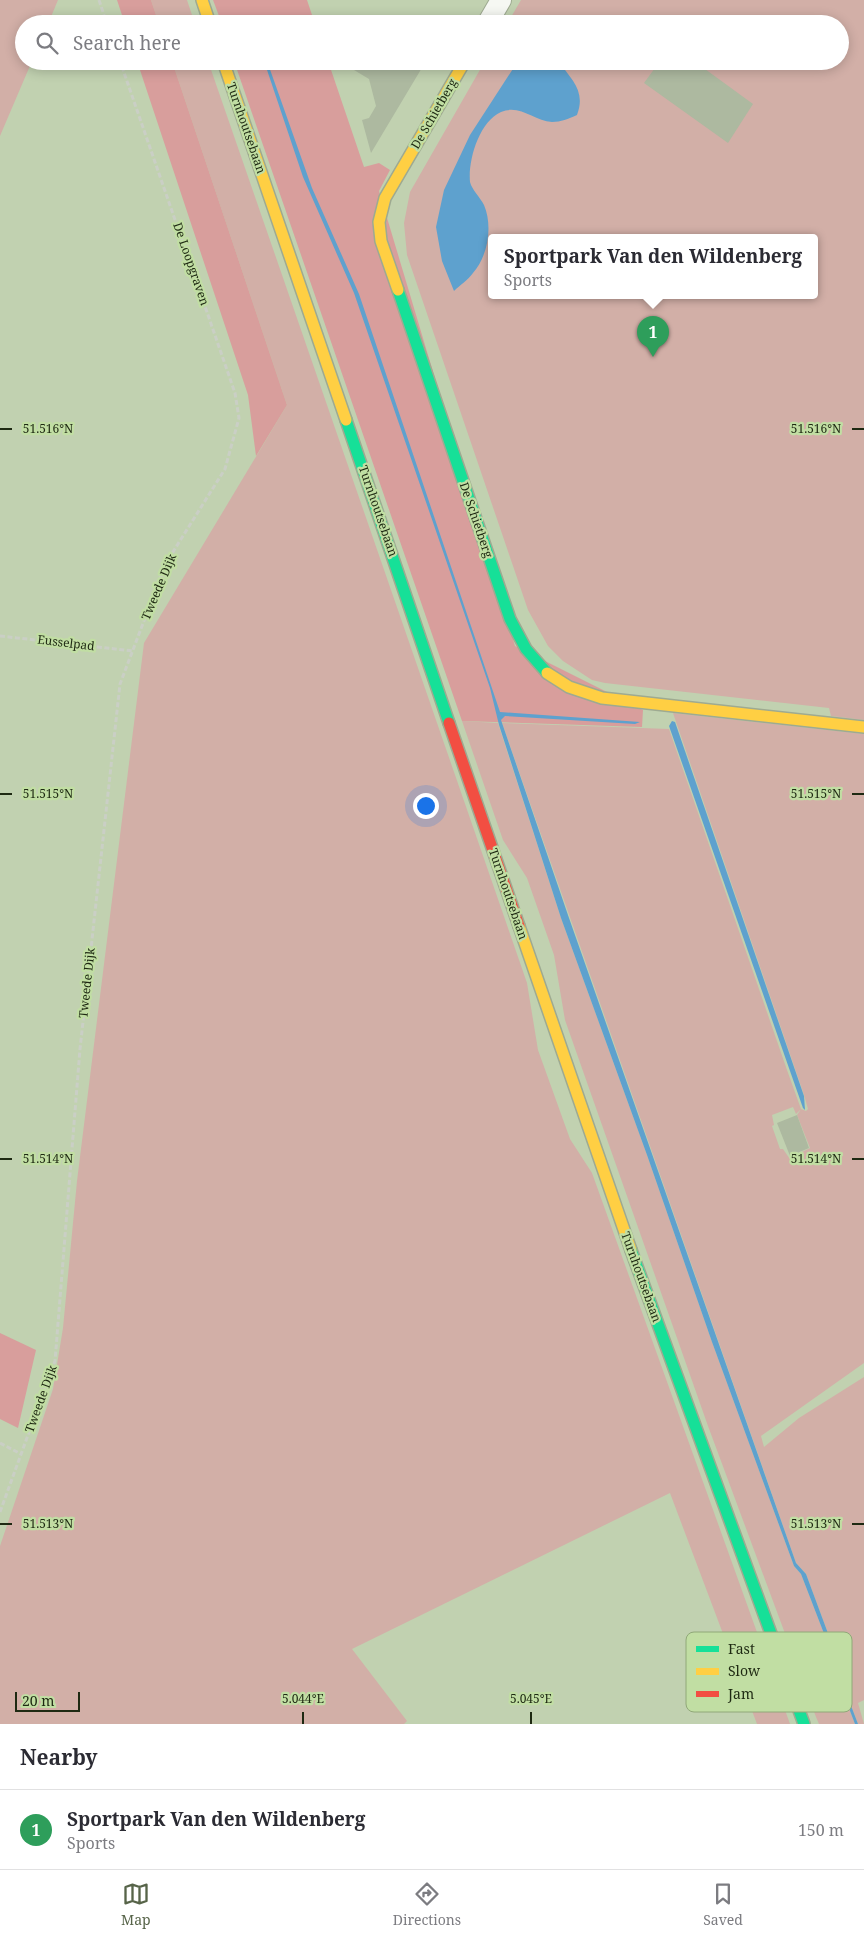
<!DOCTYPE html>
<html lang="en">
<head>
<meta charset="utf-8">
<style>
  body { margin:0; font-family:"Noto Serif",serif; background:#f2f2f3; color:#2b2b33 }
  .scale { position:absolute; left:15px; bottom:12px; width:65px; box-sizing:border-box; padding-left:5px; border:2px solid #1e2912; border-top:0; font-size:14px; line-height:18px; white-space:nowrap; color:#1e2912; -webkit-text-stroke:4px #c1dea3; paint-order:stroke }
  .you { position:absolute; left:425px; top:805px; width:18px; height:18px; margin:-12px; border:4px solid #fff; border-radius:50%; background:#1a73e8; box-shadow:0 0 0 8px #1a73e833 }
  .badge { display:grid; place-items:center; width:32px; height:32px; border-radius:50%; background:#576449; color:#fff; font-size:16px; font-weight:700 }
  .pin { position:absolute; translate:-50% -41px; filter:drop-shadow(0 1px 2px #0008) }
  .pin::after { content:''; position:absolute; top:26px; width:18px; height:15px; background:inherit; clip-path:polygon(0 0,100% 0,50% 100%) }
  .popup { position:absolute; left:488px; top:234px; width:330px; height:65px; box-sizing:border-box; display:grid; place-content:center; border-radius:5px; background:#fff; filter:drop-shadow(0 1px 4px #0005); font-size:16px; white-space:nowrap; color:#7c7c81 }
  .popup b { font-size:19px; color:#2b2b33 }
  .popup::after { content:''; position:absolute; left:50%; top:100%; margin-left:-10px; border:10px solid transparent; border-top-color:#fff }
  .list { margin:0; padding:0; list-style:none }
  h2 { display:flex; justify-content:space-between; align-items:center; height:65px; margin:0; padding:0 20px; font-size:21px }
  h2 small { font-size:16px; font-weight:400; color:#7c7c81 }
  .list li { display:grid; grid-template-columns:32px 1fr auto; gap:15px; align-items:center; box-sizing:border-box; height:80px; padding:0 20px; border-top:1px solid #e1e1e2 }
  .list b { display:block; font-size:19px; white-space:nowrap }
  .list p { margin:0; font-size:16px; white-space:nowrap; color:#7c7c81 }
  .list em { font-size:16px; font-style:normal; color:#7c7c81 }
  .icon { flex:none; width:28px; height:28px; fill:none; stroke:currentColor; stroke-width:2; stroke-linecap:round; stroke-linejoin:round }
  .map { position:relative; flex:none; width:864px; height:1724px; overflow:hidden }
  .search { position:absolute; background:#fff; box-shadow:0 2px 12px #0003; left:15px; right:15px; top:15px; height:55px; display:flex; align-items:center; gap:12px; box-sizing:border-box; padding:0 18px; border-radius:28px; color:#7c7c81; font-size:19px }
  .sheet { height:145px; background:#fff }
  nav { display:flex; justify-content:space-around; align-items:center; box-sizing:border-box; height:70px; border-top:1px solid #e1e1e2; background:#fff; font-size:14px; color:#7c7c81 }
  nav a { display:grid; justify-items:center; gap:2px }
  nav .on { color:#576449 }
  .map>svg:first-child { display:block }
  .green { fill:#d2afa7; fill-rule:evenodd }
  .forest { fill:#d89e9c }
  .water { fill:#5ea1ce }
  .building { fill:#adb9a0 }
  .lines { fill:none; stroke-linecap:round; stroke-linejoin:round }
  .street-casing { stroke:#9eaa91; stroke-width:22 }
  .fast-casing { stroke:#9eaa91; stroke-width:14 }
  .slow-casing { stroke:#9eaa91; stroke-width:14 }
  .jam-casing { stroke:#9eaa91; stroke-width:14 }
  .path { stroke:#cacfc5; stroke-width:3; stroke-dasharray:5 2.5; stroke-linecap:butt }
  .street { stroke:#f6f8f3; stroke-width:20 }
  .fast { stroke:#16e098; stroke-width:11 }
  .slow { stroke:#ffcf43; stroke-width:11 }
  .jam { stroke:#f24e42; stroke-width:11 }
  .ticks { fill:none; stroke:#1e2912; stroke-width:2 }
  .labels { text-anchor:middle; stroke-width:4.5; stroke-linejoin:round; paint-order:stroke }
  .street-label { font-size:12px; fill:#1e2912; stroke:#c1dea3 }
  .key { fill:#c1dea3; stroke:#90a878; stroke-width:1 }
  .key-label { font-size:14px; fill:#1e2912 }
  .ticks-label { font-size:12px; text-anchor:middle; fill:#1e2912; stroke:#c1dea3; stroke-width:4.5; stroke-linejoin:round; paint-order:stroke }
</style>
</head>
<body>
<div class="map">
<svg width="864" height="1724" viewBox="0 0 864 1724">
  <rect width="100%" height="100%" fill="#c1d1b0"/>
  <g class="green">
    <path d="M0,0H58L48,24H24V61H32L0,136Z"/>
    <path d="M151,0H187L195,24H159Z"/>
    <path d="M521,0H864V720L831,716L829,708L605,683L592,680L563,661L548,646L528,610L407,255L404,223L410,192L485,61H840V24H507ZM492,238H814V296H492Z"/>
    <path d="M172,61H208L527,983L538,1050L570,1139L592,1173L790,1724H757L670,1493L352,1649L407,1721L404,1724H0V1546L53,1389L63,1328L77,1181L144,643L287,405Z"/>
    <path d="M673,713L864,734V1363L761,1436L764,1447L799,1418L864,1377V1700L858,1703L864,1724H858L850,1703L849,1690L806,1574L796,1563L502,723L669,729L787,1070L801,1109L806,1111L808,1109L804,1095ZM793,1107L796,1114L801,1109L797,1115L810,1148L794,1156L796,1161L792,1162L783,1149H780L772,1126L774,1125L772,1115Z"/>
    <path d="M462,721L498,723L561,918L647,1155L712,1342L794,1566L801,1574L845,1688L847,1703L855,1724H819L816,1717L708,1426L565,1020L554,955L527,878L503,840Z"/>
  </g>
  <g class="forest">
    <path d="M117,0H151L159,24H125Z"/>
    <path d="M213,0H307L315,24H222Z"/>
    <path d="M137,61H172L287,405L256,456L248,395Z"/>
    <path d="M234,61H328L364,167L379,163L390,170L379,191L515,646L643,710L642,727L462,721Z"/>
    <path d="M0,1333L36,1350L18,1428L0,1419Z"/>
  </g>
  <g class="water">
    <path d="M264,61H267L312,188L359,294L500,712L640,722L635,724L505,716L501,720L569,918L796,1563L806,1574L849,1690L850,1703L858,1724H855L847,1703L845,1688L801,1574L794,1566L712,1342L647,1155L561,918L499,725L490,688L354,293L303,177Z"/>
    <path d="M518,61H558C572,80 586,91 577,115C568,119 561,122 552,122C534,121 520,104 501,112C479,122 468,160 470,182C472,190 480,197 484,205C493,226 488,256 473,273C468,280 460,285 454,291L442,261L436,227L444,190L470,135Z"/>
    <path d="M672,721L675,722L804,1096L805,1110L803,1108L669,726Z"/>
  </g>
  <g class="building">
    <path d="M339,61H426L371,153L362,120L369,118L376,106L369,79Z"/>
    <path d="M660,61H694L753,104L728,143L644,83Z"/>
    <path d="M797,1115L809,1148L790,1156L777,1123Z"/>
  </g>
  <g class="lines">
    <defs>
      <path id="street" d="M487,24L501,0"/>
      <g id="fast">
        <path d="M398,290L510,619L526,649L547,673"/>
        <path d="M346,420L449,723"/>
        <path d="M631,1250L804,1724"/>
      </g>
      <g id="slow">
        <path d="M202,0L210,24"/>
        <path d="M223,61L346,420"/>
        <path d="M398,290L381,241L379,222L385,198L465,61"/>
        <path d="M547,673L569,687L602,698L864,727"/>
        <path d="M519,926L631,1250"/>
      </g>
      <path id="jam" d="M449,723L519,926"/>
    </defs>
    <use href="#street" class="street-casing"/>
    <use href="#fast" class="fast-casing"/>
    <use href="#slow" class="slow-casing"/>
    <use href="#jam" class="jam-casing"/>
    <g class="path">
      <path d="M99,0L107,24"/>
      <path d="M0,636L133,651"/>
      <path d="M0,1443L21,1454"/>
      <path d="M0,1512L55,1361L80,1049L120,684L166,563L225,469L239,418L235,393L120,61"/>
    </g>
    <use href="#street" class="street"/>
    <use href="#fast" class="fast"/>
    <use href="#slow" class="slow"/>
    <use href="#jam" class="jam"/>
  </g>
  <path class="ticks" d="M0,429H12M852,429H864M0,794H12M852,794H864M0,1159H12M852,1159H864M0,1524H12M852,1524H864M303,1712V1724M531,1712V1724"/>
  <g class="labels">
    <g class="street-label">
      <text transform="translate(434 114) rotate(-60)" y="4">De Schietberg</text>
      <text transform="translate(246 128) rotate(71)" y="4">Turnhoutsebaan</text>
      <text transform="translate(191 264) rotate(71)" y="4">De Loopgraven</text>
      <text transform="translate(378 511) rotate(71)" y="4">Turnhoutsebaan</text>
      <text transform="translate(476 520) rotate(71)" y="4">De Schietberg</text>
      <text transform="translate(159 587) rotate(-67)" y="4">Tweede Dijk</text>
      <text transform="translate(66 643) rotate(7)" y="4">Eusselpad</text>
      <text transform="translate(508 894) rotate(71)" y="4">Turnhoutsebaan</text>
      <text transform="translate(87 983) rotate(-84)" y="4">Tweede Dijk</text>
      <text transform="translate(641 1277) rotate(70)" y="4">Turnhoutsebaan</text>
      <text transform="translate(41 1399) rotate(-70)" y="4">Tweede Dijk</text>
    </g>
  </g>
  <rect x="686" y="1632" width="166" height="80" rx="8" class="key"/>
  <rect x="696" y="1646" width="23" height="6" fill="#16e098"/>
  <rect x="696" y="1668" width="23" height="7" fill="#ffcf43"/>
  <rect x="696" y="1691" width="23" height="6" fill="#f24e42"/>
  <g class="key-label">
    <text x="728" y="1654">Fast</text>
    <text x="728" y="1676">Slow</text>
    <text x="728" y="1699">Jam</text>
  </g>
  <g class="ticks-label">
    <text x="48" y="433">51.516°N</text>
    <text x="816" y="433">51.516°N</text>
    <text x="48" y="798">51.515°N</text>
    <text x="816" y="798">51.515°N</text>
    <text x="48" y="1163">51.514°N</text>
    <text x="816" y="1163">51.514°N</text>
    <text x="48" y="1528">51.513°N</text>
    <text x="816" y="1528">51.513°N</text>
    <text x="303" y="1703">5.044°E</text>
    <text x="531" y="1703">5.045°E</text>
  </g>
</svg>
<div class="scale">20 m</div>
<div class="you"></div>
<div class="pin badge" style="left:653px;top:357px;background:#2e9e5b">1</div>
<div class="popup"><b>Sportpark Van den Wildenberg</b>Sports</div>
<div class="search"><svg class="icon" aria-label="search" viewBox="0 0 24 24"><circle cx="10" cy="10" r="6"/><path d="M15 15l6 6"/></svg>Search here</div>
</div>
<section class="sheet">
<h2>Nearby<small></small></h2>
<ul class="list">
<li><span class="badge" style="background:#2e9e5b">1</span><div><b>Sportpark Van den Wildenberg</b><p>Sports</p></div><em>150 m</em></li>
</ul>
</section>
<nav>
<a class="on"><svg class="icon" aria-label="map" viewBox="0 0 24 24"><path d="M3 6l6-2 6 2 6-2v14l-6 2-6-2-6 2zM9 4v14M15 6v14"/></svg>Map</a>
<a><svg class="icon" aria-label="directions" viewBox="0 0 24 24"><path d="M12 3l9 9-9 9-9-9zM9 14v-3h6M13 9l2 2-2 2"/></svg>Directions</a>
<a><svg class="icon" aria-label="saved" viewBox="0 0 24 24"><path d="M7 4h10v16l-5-4-5 4z"/></svg>Saved</a>
</nav>
</body>
</html>
